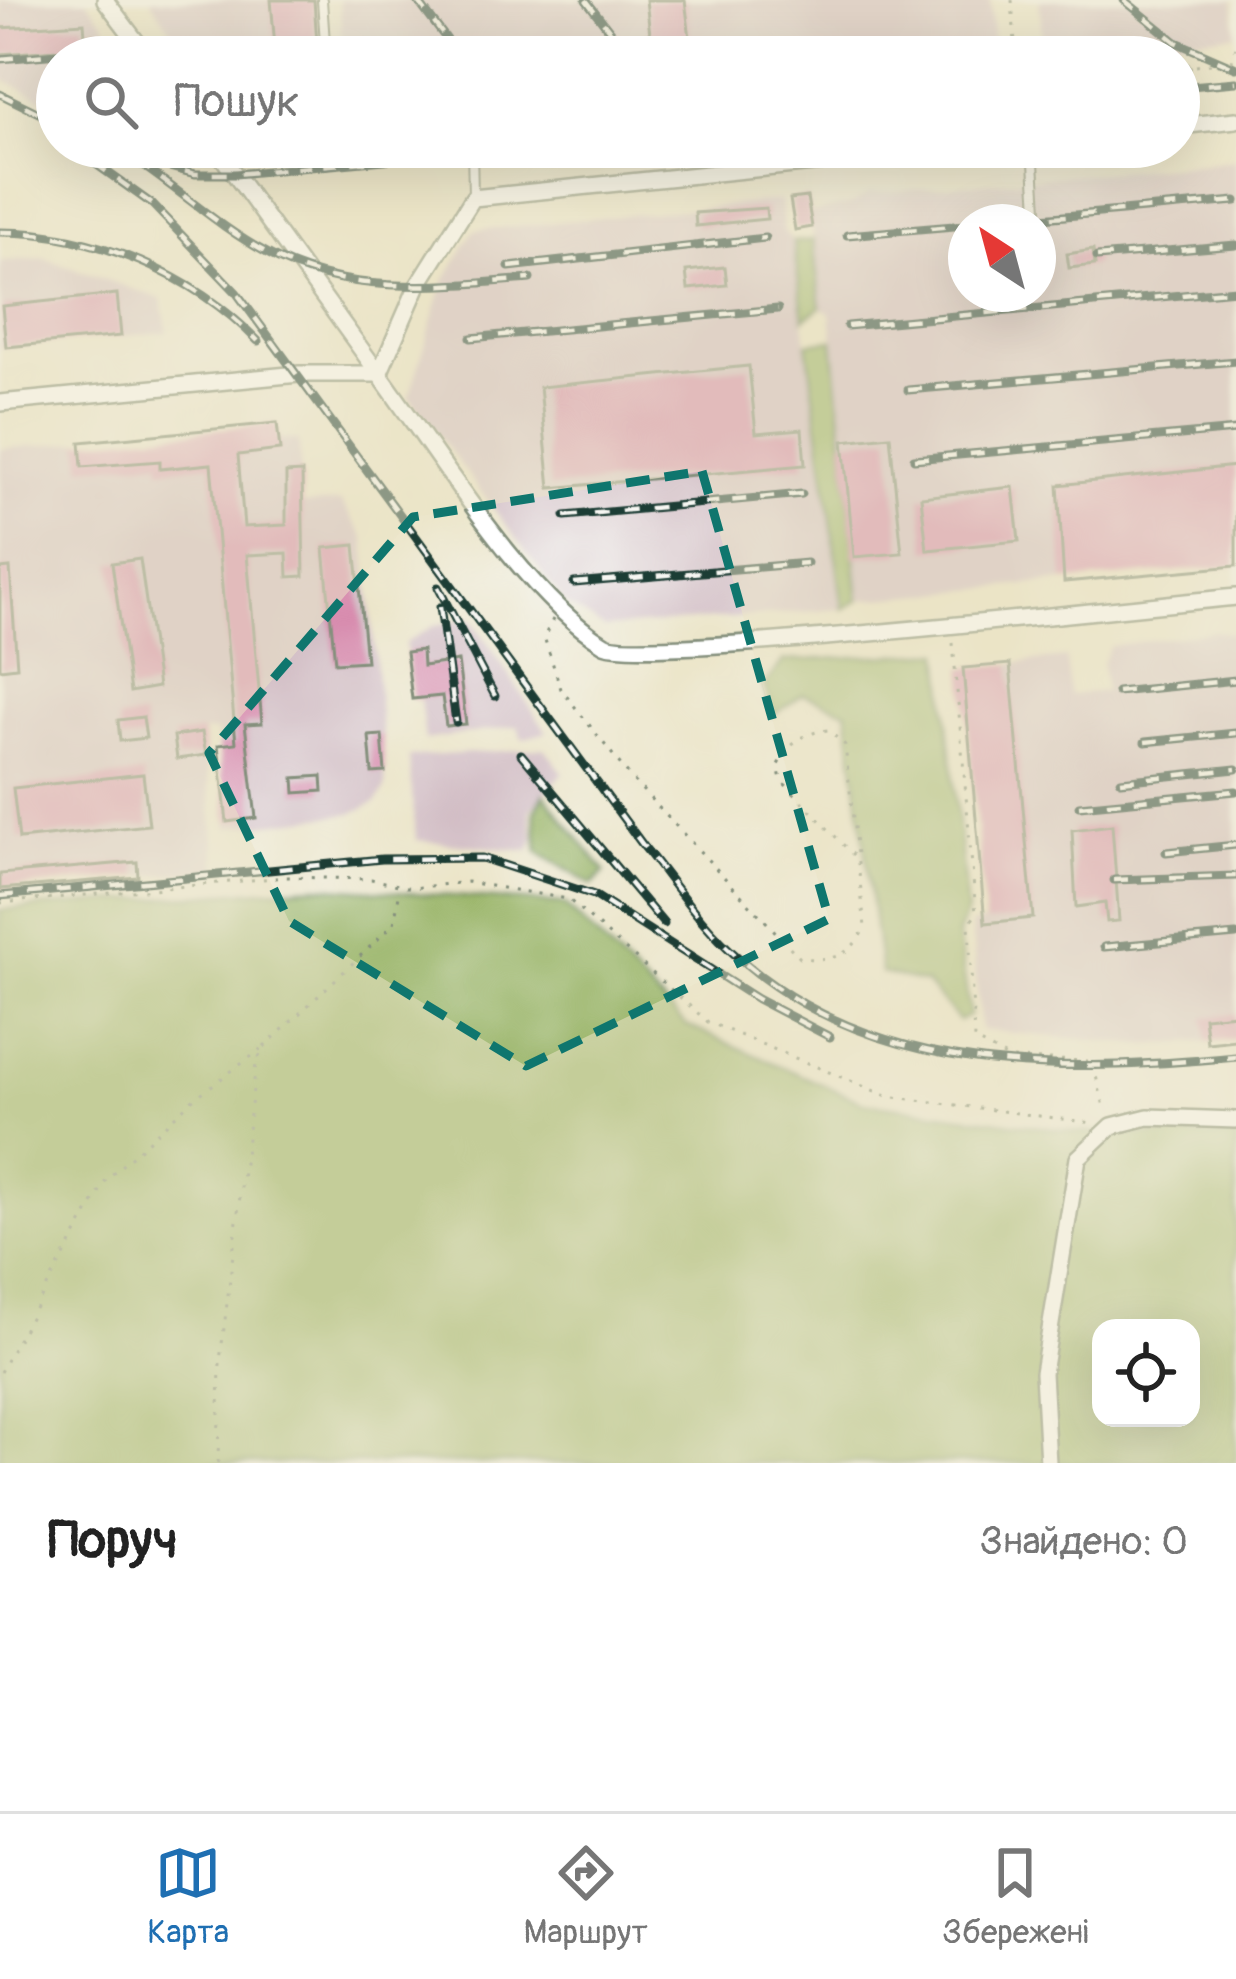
<!DOCTYPE html>
<html lang="uk">
<head>
<meta charset="utf-8">
<style>
  body { margin:0; font-family:Pangolin,sans-serif; background:#f2f2f2; color:#222 }
  .controls { position:absolute; right:36px; bottom:36px; display:grid; overflow:hidden; border-radius:24px; box-shadow:0 12px 48px #0002 }
  .controls button { width:108px; height:108px; display:grid; place-items:center; padding:0; border:0; border-bottom:3px solid #e0e0e0; background:#fff; color:#222; font:60px sans-serif }
  .compass { position:absolute; left:948px; top:204px; width:108px; height:108px; border-radius:50%; background:#fff; box-shadow:0 12px 48px #0002; rotate:324deg }
  .list { margin:0; padding:0; list-style:none }
  h2 { display:flex; justify-content:space-between; align-items:center; height:156px; margin:0; padding:0 48px; font-size:51px }
  h2 small { font-size:39px; font-weight:400; color:#767676 }
  .icon { flex:none; width:66px; height:66px; fill:none; stroke:currentColor; stroke-width:2; stroke-linecap:round; stroke-linejoin:round }
  .map { position:relative; flex:none; width:1236px; height:1463px; overflow:hidden }
  .search { position:absolute; background:#fff; box-shadow:0 12px 48px #0002; left:36px; right:36px; top:36px; height:132px; display:flex; align-items:center; gap:30px; box-sizing:border-box; padding:0 42px; border-radius:66px; color:#767676; font-size:45px }
  .sheet { height:348px; background:#fff }
  nav { display:flex; justify-content:space-around; align-items:center; box-sizing:border-box; height:168px; border-top:3px solid #e0e0e0; background:#fff; font-size:33px; color:#767676 }
  nav a { display:grid; justify-items:center; gap:6px }
  nav .on { color:#1f6fb2 }
  .map>svg:first-child { display:block }
  .industrial { fill:#d2bdc5; fill-rule:evenodd }
  .forest { fill:#96b264; stroke:#5a784c; stroke-width:3; fill-rule:evenodd }
  .building { fill:#d78aad }
  .lines { fill:none; stroke-linecap:round; stroke-linejoin:round }
  .lane-casing { stroke:#85907d; stroke-width:12 }
  .street-casing { stroke:#85907d; stroke-width:20 }
  .path { stroke:#85907d; stroke-width:3; stroke-dasharray:3 9; stroke-linecap:butt }
  .lane { stroke:#fff; stroke-width:8 }
  .street { stroke:#fff; stroke-width:15 }
  .rail-casing { stroke:#1f3d34; stroke-width:9 }
  .rail { stroke:#f6f6f2; stroke-width:4.5; stroke-dasharray:14; stroke-linecap:butt }
  .marked { fill:none; stroke:#0f766e; stroke-width:9; stroke-dasharray:24 15; stroke-linejoin:round }
</style>
</head>
<body>
<div class="map">
<svg width="1236" height="1463" viewBox="0 0 1236 1463">
  <rect width="100%" height="100%" fill="#f6f6f2"/>
  <filter id="ink" filterUnits="userSpaceOnUse"><feTurbulence type="fractalNoise" baseFrequency=".00833" numOctaves="2"/><feDisplacementMap in="SourceGraphic" scale="24" xChannelSelector="R" yChannelSelector="G"/><feConvolveMatrix kernelMatrix="1 2 1 2 8 2 1 2 1" color-interpolation-filters="sRGB"/></filter>
  <filter id="wash" filterUnits="userSpaceOnUse"><feTurbulence type="fractalNoise" baseFrequency=".004" numOctaves="4" result="noise"/><feDisplacementMap in="SourceGraphic" scale="48" xChannelSelector="R" yChannelSelector="G"/><feGaussianBlur stdDeviation="2.7" result="paint"/><feColorMatrix in="noise" values="0 0 0 0 0 0 0 0 0 0 0 0 0 0 0 0 0 1.4 0 .05"/><feComposite in="paint" operator="in"/></filter>
  <g filter="url(#wash)">
    <rect width="100%" height="100%" fill="#ebe4c6"/>
    <g class="industrial">
      <path d="M0,0H87L130,57H57V106L0,78Z"/>
      <path d="M150,0H315L320,57H190Z"/>
      <path d="M339,0H990L995,57H343Z"/>
      <path d="M1039,0H1233L1236,34L1044,55Z"/>
      <path d="M1236,160V566L859,600L831,313L821,307L812,228L795,230L790,199L807,197L811,213L852,204L869,193ZM966,222H1038V294H966Z"/>
      <path d="M780,200L784,231L793,242L843,609L604,628L565,603L409,397L444,282L474,230Z"/>
      <path d="M44,258L161,299L168,332L0,348V261Z"/>
      <path d="M277,423L279,439L299,440L302,504L341,502L365,538L386,786L377,802L353,813L228,828L216,732H203L218,869L0,889V449Z"/>
      <path d="M471,618L547,732L522,739L518,726L425,740L420,699H412L405,643L435,625Z"/>
      <path d="M1214,631L1236,634V1040L1142,1045L981,1030L971,925L985,922L963,668L1066,658L1070,695L1105,691L1102,663L1110,646Z"/>
      <path d="M545,748L563,773L530,811L534,838L529,851L416,840L409,757Z"/>
    </g>
    <g class="forest">
      <path d="M813,240L821,307L804,319L793,242Z"/>
      <path d="M833,340L859,600L843,609L807,343Z"/>
      <path d="M941,652L967,912L958,934L970,1015L959,1021L926,983L881,973L847,711L803,694L774,715L764,685L783,661Z"/>
      <path d="M544,794L605,872L592,885L538,852L535,811Z"/>
      <path d="M315,886L564,904L686,1025L863,1102L1075,1132L1236,1137V1463H0V910ZM1101,1328H1191V1418H1101Z"/>
    </g>
    <g id="blocks">
      <g class="building">
        <path d="M271,0H314L317,44L275,47Z"/>
        <path d="M646,0H685L690,38L651,43Z"/>
        <path d="M84,23L86,48L0,54V28Z"/>
        <path d="M807,197L812,227L795,230L790,199Z"/>
        <path d="M766,208L767,219L696,226L695,213Z"/>
        <path d="M1093,250L1095,265L1069,268L1067,254Z"/>
        <path d="M725,267L727,285L688,289L686,271Z"/>
        <path d="M117,294L121,336L6,347L2,306Z"/>
        <path d="M749,366L756,433L802,429L805,465L550,488L540,387Z"/>
        <path d="M277,423L280,450L238,455L244,527L286,525V473L302,472L304,576L288,577L287,553L247,555L262,723L245,724L256,818L227,822L218,745L236,743L211,464L160,469V461L82,467L80,442Z"/>
        <path d="M890,436L902,553L854,557L843,441Z"/>
        <path d="M1236,466V566L1064,582L1058,485Z"/>
        <path d="M1013,487L1019,541L927,550L921,497Z"/>
        <path d="M355,545L366,661L335,663L324,548Z"/>
        <path d="M140,559L158,687L130,692L112,563Z"/>
        <path d="M10,568L17,667L0,669V569Z"/>
        <path d="M422,650L423,666L458,661L466,724L446,726L442,696L412,699L406,652Z"/>
        <path d="M1010,664L1033,918L985,923L963,668Z"/>
        <path d="M143,717L146,738L120,741L118,720Z"/>
        <path d="M202,732L206,755L177,759L174,736Z"/>
        <path d="M382,735L385,772L372,773L369,736Z"/>
        <path d="M143,774L149,825L19,839L13,788Z"/>
        <path d="M322,776L323,791L295,793L294,778Z"/>
        <path d="M1112,825L1119,921L1107,922L1105,903L1076,907L1072,830Z"/>
        <path d="M137,862L138,877L0,889V874Z"/>
        <path d="M1236,1014V1040L1207,1043L1204,1017Z"/>
      </g>
    </g>
  </g>
  <g filter="url(#ink)">
    <use href="#blocks" fill-opacity="0" stroke="#85907d" stroke-width="3"/>
    <g class="lines">
      <defs>
        <g id="lane">
          <path d="M322,0L326,57"/>
          <path d="M1179,68H1186"/>
          <path d="M472,147L473,196"/>
          <path d="M1033,147L1038,226"/>
          <path d="M1038,252L1040,271"/>
        </g>
        <g id="street">
          <path d="M105,0L148,57"/>
          <path d="M1179,126L1236,120"/>
          <path d="M215,147L379,374"/>
          <path d="M379,374L417,287L473,198L969,147"/>
          <path d="M0,403L299,374H379C436,451 525,597 604,644C636,663 1158,604 1236,597"/>
          <path d="M1048,1463L1043,1373L1078,1158L1112,1126L1148,1117L1236,1120"/>
        </g>
      </defs>
      <use href="#lane" class="lane-casing"/>
      <use href="#street" class="street-casing"/>
      <g class="path">
        <path d="M1012,0L1016,57"/>
        <path d="M1196,66L1232,61L1236,46"/>
        <path d="M553,619L544,637L561,689L631,778L800,958C832,961 850,958 865,927L845,745L828,730C802,733 790,743 778,765L781,780L858,860"/>
        <path d="M953,643L976,914L969,924L974,1040L1010,1059L1092,1061L1105,1110"/>
        <path d="M0,903L285,877L371,879L412,888L467,882L568,899L708,1022L887,1096L1093,1123"/>
        <path d="M0,1372L106,1180L192,1100L263,1048"/>
        <path d="M218,1463L220,1361L256,1064L263,1048L394,924L400,889"/>
      </g>
      <use href="#lane" class="lane"/>
      <use href="#street" class="street"/>
      <defs>
        <g id="rail">
          <path d="M417,0L460,57"/>
          <path d="M586,0L630,57"/>
          <path d="M1124,0L1176,42L1236,68"/>
          <path d="M0,59L82,52"/>
          <path d="M1179,87L1236,82"/>
          <path d="M0,94L57,122"/>
          <path d="M72,147L152,204L236,292L645,848C675,885 703,928 740,959C878,1079 1064,1073 1236,1057"/>
          <path d="M115,147C168,179 213,224 267,253C345,297 445,286 530,279"/>
          <path d="M158,164L195,174H235L523,147"/>
          <path d="M996,222L1236,201"/>
          <path d="M0,232C94,232 193,274 258,341"/>
          <path d="M847,235L966,225"/>
          <path d="M1097,257L1236,245"/>
          <path d="M509,267L765,238"/>
          <path d="M847,326L1236,290"/>
          <path d="M471,338L778,309"/>
          <path d="M908,390L1236,361"/>
          <path d="M914,459L1236,430"/>
          <path d="M565,516L802,494"/>
          <path d="M574,583L807,563"/>
          <path d="M438,587L495,696"/>
          <path d="M440,607L456,722"/>
          <path d="M1117,692L1236,680"/>
          <path d="M1145,742L1236,733"/>
          <path d="M521,754L664,924"/>
          <path d="M1121,781L1236,769"/>
          <path d="M1079,806L1236,791"/>
          <path d="M1166,852L1236,845"/>
          <path d="M1114,880L1236,876"/>
          <path d="M0,896L382,859L482,858L594,895L757,999L830,1037"/>
          <path d="M1104,947L1236,935"/>
        </g>
      </defs>
      <use href="#rail" class="rail-casing"/>
      <use href="#rail" class="rail"/>
    </g>
  </g>
  <path d="M0 0H1236V1463H0ZM702,471L829,919L526,1066L289,921L209,753L413,517Z" fill="#ebe4c6" fill-opacity=".55" fill-rule="evenodd"/>
  <path class="marked" d="M702,471L829,919L526,1066L289,921L209,753L413,517Z"/>
</svg>
<div class="controls">
<button><svg class="icon" aria-label="locate" viewBox="0 0 24 24"><circle cx="12" cy="12" r="6"/><path d="M12 2v4M12 18v4M2 12h4M18 12h4"/></svg></button>
</div>
<svg class="compass" viewBox="-18 -18 36 36"><path d="M0-13l5 13h-10z" fill="#e53935"/><path d="M0 13l5-13h-10z" fill="#767676"/></svg>
<div class="search"><svg class="icon" aria-label="search" viewBox="0 0 24 24"><circle cx="10" cy="10" r="6"/><path d="M15 15l6 6"/></svg>Пошук</div>
</div>
<section class="sheet">
<h2>Поруч<small>Знайдено: 0</small></h2>
<ul class="list">
</ul>
</section>
<nav>
<a class="on"><svg class="icon" aria-label="map" viewBox="0 0 24 24"><path d="M3 6l6-2 6 2 6-2v14l-6 2-6-2-6 2zM9 4v14M15 6v14"/></svg>Карта</a>
<a><svg class="icon" aria-label="directions" viewBox="0 0 24 24"><path d="M12 3l9 9-9 9-9-9zM9 14v-3h6M13 9l2 2-2 2"/></svg>Маршрут</a>
<a><svg class="icon" aria-label="saved" viewBox="0 0 24 24"><path d="M7 4h10v16l-5-4-5 4z"/></svg>Збережені</a>
</nav>
</body>
</html>
